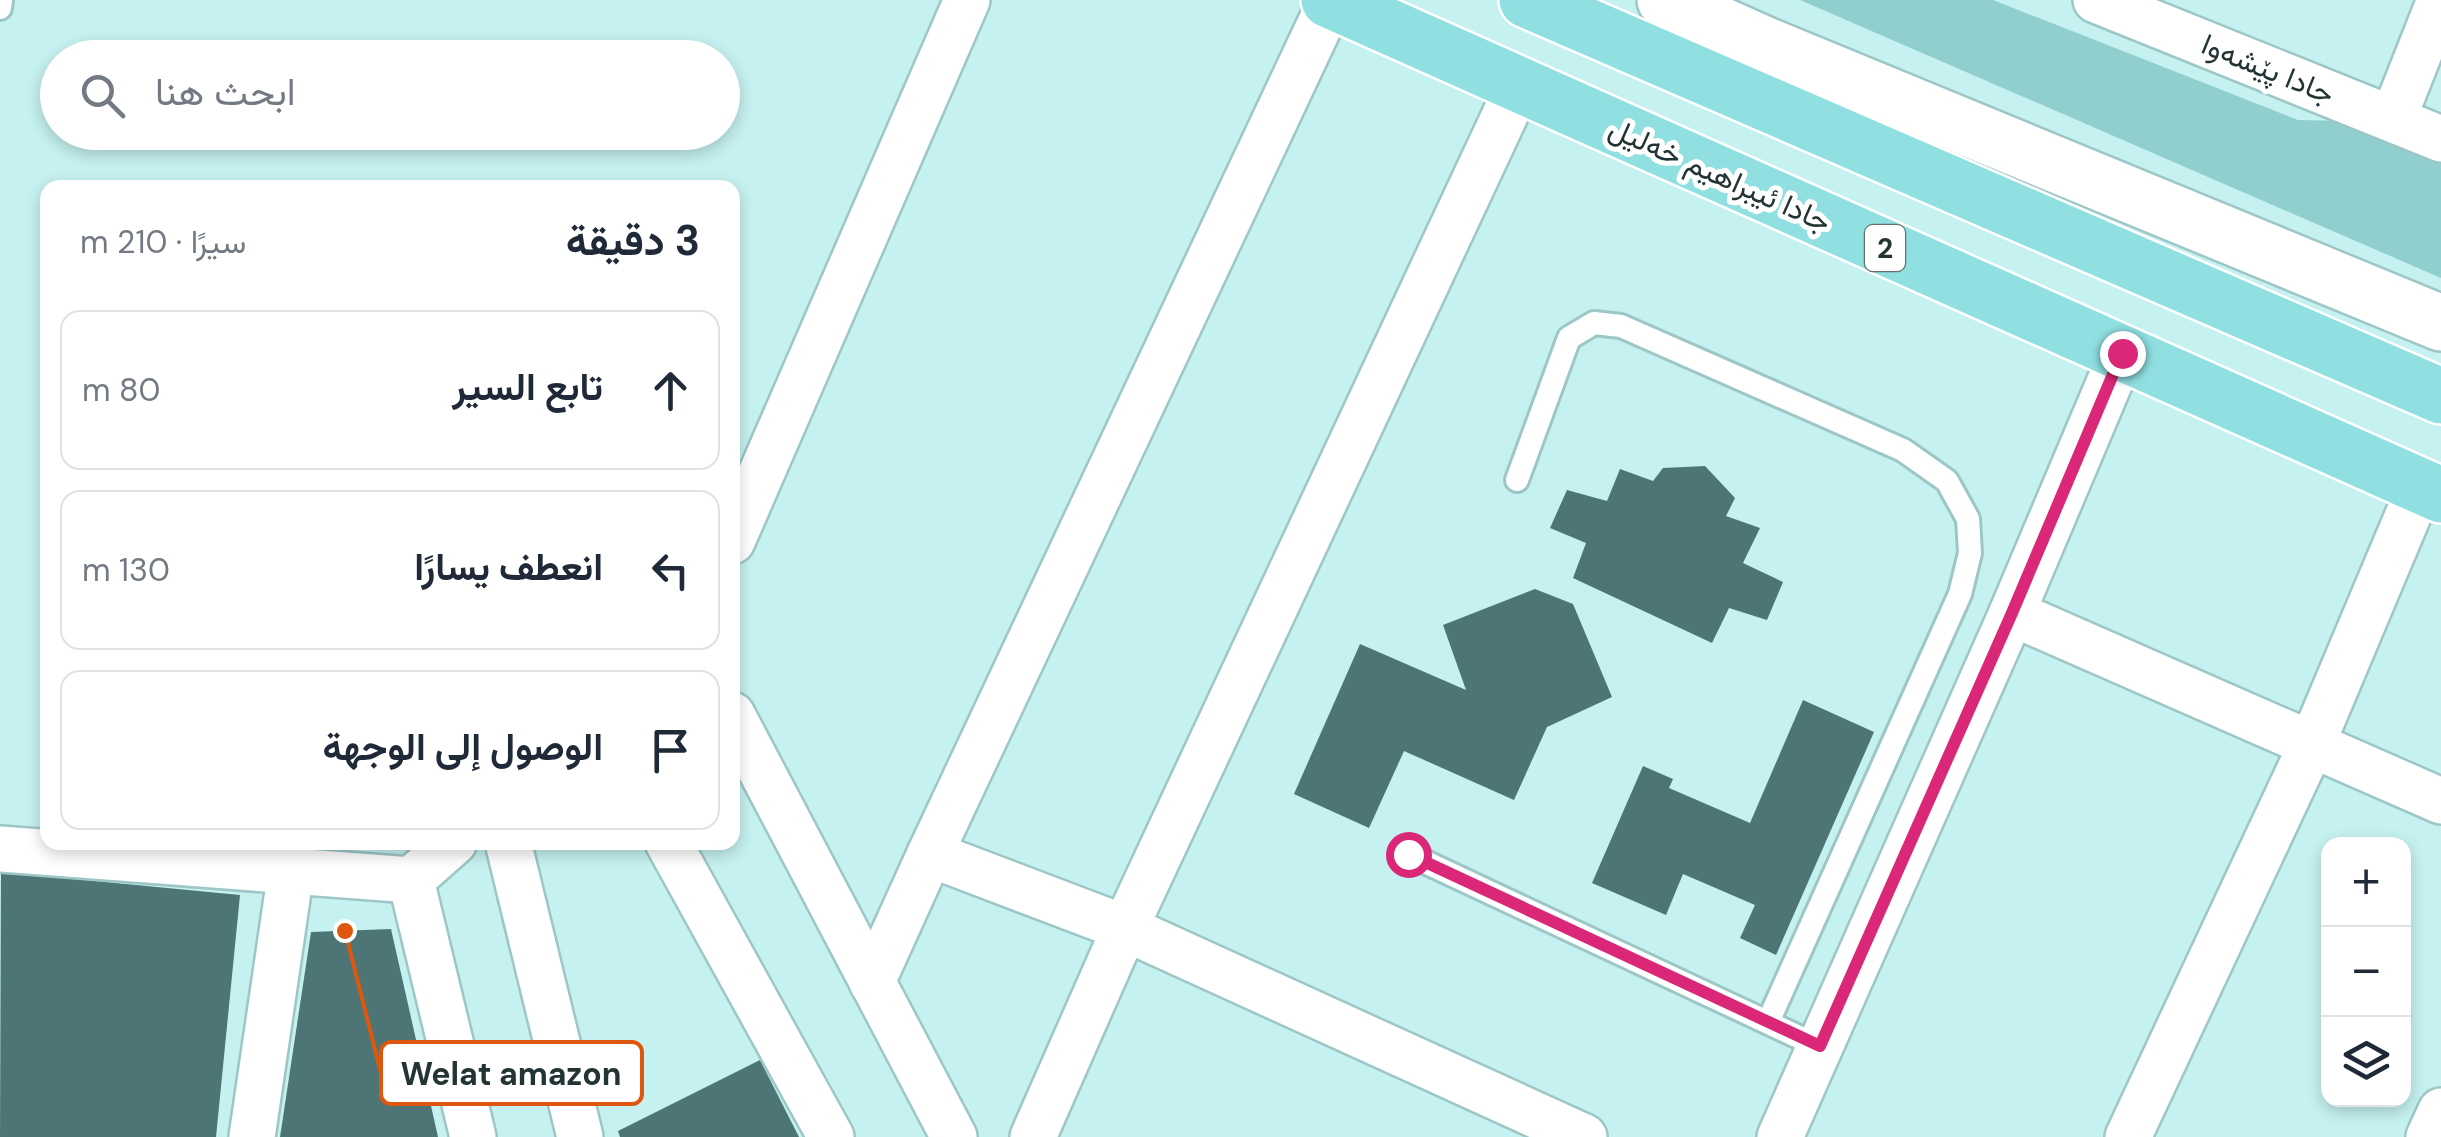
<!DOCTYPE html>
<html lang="ar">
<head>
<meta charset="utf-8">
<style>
  body { margin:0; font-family:"DM Sans",Vazirmatn,sans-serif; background:#f2f2f3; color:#1f2937; direction:rtl }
  .controls { position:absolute; right:30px; bottom:30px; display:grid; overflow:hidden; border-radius:20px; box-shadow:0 5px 15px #0003 }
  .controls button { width:90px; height:90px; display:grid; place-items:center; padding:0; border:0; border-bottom:2px solid #e0e1e3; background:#fff; color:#1f2937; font:50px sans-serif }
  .stop { position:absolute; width:30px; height:30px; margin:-22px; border:8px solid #db2777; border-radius:50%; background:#fff }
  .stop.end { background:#db2777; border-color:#fff; box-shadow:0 2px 10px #0008 }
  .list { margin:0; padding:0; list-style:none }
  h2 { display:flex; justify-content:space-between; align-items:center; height:130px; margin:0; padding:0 40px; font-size:42px }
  h2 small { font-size:32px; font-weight:400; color:#747a83 }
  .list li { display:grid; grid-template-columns:65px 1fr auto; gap:30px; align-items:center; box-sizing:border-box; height:160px; margin:0 20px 20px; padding:0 20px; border:2px solid #e0e1e3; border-radius:20px }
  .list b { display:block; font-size:38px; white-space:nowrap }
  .list em { font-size:32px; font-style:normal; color:#747a83 }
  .icon { flex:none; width:55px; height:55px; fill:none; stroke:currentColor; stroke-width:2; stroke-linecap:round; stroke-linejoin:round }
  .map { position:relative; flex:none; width:2441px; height:1137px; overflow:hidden; direction:ltr }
  .search { position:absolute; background:#fff; box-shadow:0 5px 15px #0003; left:40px; top:40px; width:700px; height:110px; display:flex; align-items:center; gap:25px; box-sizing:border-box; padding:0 35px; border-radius:55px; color:#747a83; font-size:38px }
  .panel { position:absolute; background:#fff; box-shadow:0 5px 15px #0003; left:40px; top:180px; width:700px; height:670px; border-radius:20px; direction:rtl }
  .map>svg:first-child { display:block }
  .green { fill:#91cfcf }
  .building { fill:#4d7575 }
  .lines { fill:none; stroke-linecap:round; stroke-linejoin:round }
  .service-casing { stroke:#9dc7c7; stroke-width:28 }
  .minor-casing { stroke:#9dc7c7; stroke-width:50 }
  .secondary-casing { stroke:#9dc7c7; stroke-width:60 }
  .trunk-casing { stroke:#fff; stroke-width:60 }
  .service { stroke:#fff; stroke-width:22 }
  .minor { stroke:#fff; stroke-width:45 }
  .secondary { stroke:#fff; stroke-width:55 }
  .trunk { stroke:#90e0e2; stroke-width:55 }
  .route { stroke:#db2777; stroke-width:12 }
  .labels { text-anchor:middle; stroke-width:10; stroke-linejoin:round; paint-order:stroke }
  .shield { fill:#fff; stroke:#657171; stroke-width:2.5 }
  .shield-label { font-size:28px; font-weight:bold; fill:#233434 }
  .street-label { font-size:30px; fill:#233434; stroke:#fff }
  .leader { fill:none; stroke:#de570e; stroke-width:4 }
  .callout-dot { fill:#de570e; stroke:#fff; stroke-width:4 }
  .callout { fill:#fff; stroke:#de570e; stroke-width:4 }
  .callout-label { font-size:32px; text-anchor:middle; font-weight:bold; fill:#233434 }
</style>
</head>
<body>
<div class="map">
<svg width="2441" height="1137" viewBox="0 0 2441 1137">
  <rect width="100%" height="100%" fill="#c5f1f0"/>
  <path class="green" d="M1800,0H1993L2298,120L2348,121L2441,158V278Z"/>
  <g class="building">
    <path d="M1705,466L1735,498L1726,516L1760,528L1743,563L1783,582L1767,620L1729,608L1712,643L1573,578L1586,543L1550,528L1567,490L1607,501L1620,469L1653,481L1663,468Z"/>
    <path d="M1535,589L1573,604L1612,697L1547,727L1514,800L1404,751L1369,828L1294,794L1360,644L1466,690L1443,625Z"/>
    <path d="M1803,700L1874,732L1776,955L1740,938L1755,905L1683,874L1666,915L1592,883L1643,766L1673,779L1669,788L1750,823Z"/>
    <path d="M1,872L240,895L216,1137H0Z"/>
    <path d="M391,929L438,1137H280L311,932Z"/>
    <path d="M760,1060L799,1137H620L618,1131Z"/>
  </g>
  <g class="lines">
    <defs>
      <g id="service">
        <path d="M0,8L1,0"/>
        <path d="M1517,480L1569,338L1594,323L1621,326L1903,450L1947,481L1968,519L1970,553L1960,594L1768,1022"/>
        <path d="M1408,854L1820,1047"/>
      </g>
      <g id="minor">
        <path d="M2096,0L2441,139"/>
        <path d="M2393,119L2440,0"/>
        <path d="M732,541L967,0"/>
        <path d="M2012,613L2441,801"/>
        <path d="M732,715L954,1137"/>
        <path d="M508,842L580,1137"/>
        <path d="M668,842L831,1137"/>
        <path d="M0,849L411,880L454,842"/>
        <path d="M930,854L1125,928L1584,1137"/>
        <path d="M411,880L473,1137"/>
        <path d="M872,982L930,854L1331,1"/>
        <path d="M252,1137L291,871"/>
        <path d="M1033,1137L1125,928L1519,85"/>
        <path d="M1780,1137L2012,613L2122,353"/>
        <path d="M2128,1137L2311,746L2420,487"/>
        <path d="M2429,1137L2441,1111"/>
      </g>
      <path id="secondary" d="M1665,0L1768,46L2441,323"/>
      <g id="trunk">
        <path d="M1329,0L2441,495"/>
        <path d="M1527,0L2441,396"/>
      </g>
    </defs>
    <use href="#service" class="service-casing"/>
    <use href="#minor" class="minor-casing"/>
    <use href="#secondary" class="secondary-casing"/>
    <use href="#trunk" class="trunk-casing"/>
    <use href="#service" class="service"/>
    <use href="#minor" class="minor"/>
    <use href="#secondary" class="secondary"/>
    <use href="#trunk" class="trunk"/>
  </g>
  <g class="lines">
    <path class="route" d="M1408,854L1820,1046L2012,613L2122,353"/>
  </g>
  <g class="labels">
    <rect class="shield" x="1865" y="225" width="40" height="46" rx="8"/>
    <g class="shield-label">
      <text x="1885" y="258">2</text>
    </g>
    <g class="street-label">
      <text transform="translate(2268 69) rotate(22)" y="10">جادا پێشەوا</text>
      <text transform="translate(1720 175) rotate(24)" y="10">جادا ئیبراهیم خەلیل</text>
    </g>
  </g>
  <path class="leader" d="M345 931L381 1073"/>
  <circle class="callout-dot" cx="345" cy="931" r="10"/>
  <rect class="callout" x="381" y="1042" width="261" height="62" rx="10"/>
  <g class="callout-label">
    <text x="511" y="1085">Welat amazon</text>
  </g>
</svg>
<div class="controls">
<button>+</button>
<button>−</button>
<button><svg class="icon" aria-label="layers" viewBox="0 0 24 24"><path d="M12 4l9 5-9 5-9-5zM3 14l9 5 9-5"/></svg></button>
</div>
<div class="stop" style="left:1408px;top:854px"></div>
<div class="stop end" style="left:2122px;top:353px"></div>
<div class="search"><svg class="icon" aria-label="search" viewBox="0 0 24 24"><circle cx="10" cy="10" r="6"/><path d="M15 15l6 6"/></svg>ابحث هنا</div>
<section class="panel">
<h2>3 دقيقة<small>سيرًا · 210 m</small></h2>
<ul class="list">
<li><svg class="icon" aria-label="ahead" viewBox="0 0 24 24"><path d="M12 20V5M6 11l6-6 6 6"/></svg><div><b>تابع السير</b></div><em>80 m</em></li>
<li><svg class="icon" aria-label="left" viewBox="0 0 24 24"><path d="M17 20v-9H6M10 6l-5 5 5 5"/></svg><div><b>انعطف يسارًا</b></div><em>130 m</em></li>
<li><svg class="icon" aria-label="arrive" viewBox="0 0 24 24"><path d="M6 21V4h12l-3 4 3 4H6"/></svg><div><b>الوصول إلى الوجهة</b></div></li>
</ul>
</section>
</div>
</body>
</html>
